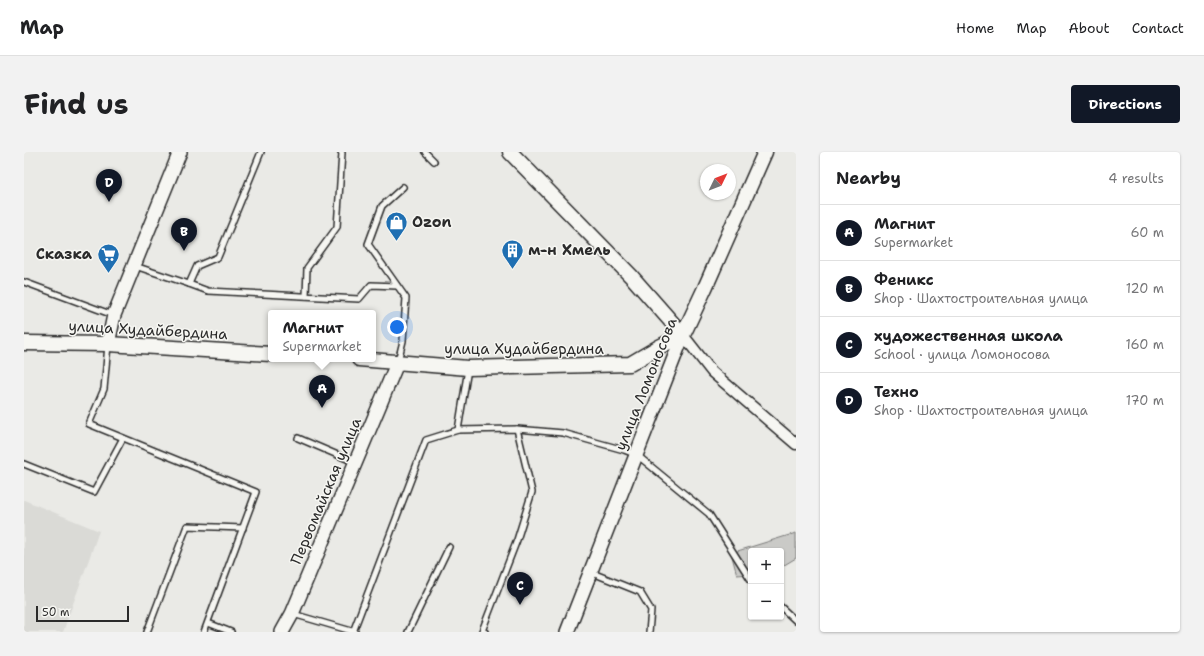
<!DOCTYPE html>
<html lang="en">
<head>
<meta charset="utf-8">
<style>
  body { margin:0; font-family:"Shantell Sans",sans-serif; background:#f2f2f2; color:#202124 }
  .controls { position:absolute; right:12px; bottom:12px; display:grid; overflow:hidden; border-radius:4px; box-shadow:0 1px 3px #0004 }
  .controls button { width:36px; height:36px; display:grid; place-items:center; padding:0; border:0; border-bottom:1px solid #e0e0e0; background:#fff; color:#202124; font:20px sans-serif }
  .compass { position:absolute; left:676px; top:12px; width:36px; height:36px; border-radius:50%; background:#fff; box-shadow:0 1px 3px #0004; rotate:47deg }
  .scale { position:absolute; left:12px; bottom:10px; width:93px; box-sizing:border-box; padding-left:4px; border:2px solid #2b2b2b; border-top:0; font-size:11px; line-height:14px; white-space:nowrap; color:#2b2b2b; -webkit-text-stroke:3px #f6f6f2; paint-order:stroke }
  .you { position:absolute; left:373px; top:175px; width:14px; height:14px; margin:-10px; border:3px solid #fff; border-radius:50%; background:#1a73e8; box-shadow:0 0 0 6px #1a73e833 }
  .badge { display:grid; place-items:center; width:26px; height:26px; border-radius:50%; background:#111827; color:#fff; font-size:13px; font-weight:700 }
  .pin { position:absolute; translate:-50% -33px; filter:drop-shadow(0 1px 2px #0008) }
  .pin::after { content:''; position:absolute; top:21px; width:14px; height:12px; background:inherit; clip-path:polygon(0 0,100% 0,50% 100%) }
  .popup { position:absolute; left:244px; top:158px; width:108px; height:52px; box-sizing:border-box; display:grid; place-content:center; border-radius:4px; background:#fff; filter:drop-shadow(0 1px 3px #0005); font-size:13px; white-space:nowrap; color:#757577 }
  .popup b { font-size:15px; color:#202124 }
  .popup::after { content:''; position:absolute; left:50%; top:100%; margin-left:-8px; border:8px solid transparent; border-top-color:#fff }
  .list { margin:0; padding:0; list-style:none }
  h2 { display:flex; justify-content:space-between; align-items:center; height:52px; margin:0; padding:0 16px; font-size:17px }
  h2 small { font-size:13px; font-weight:400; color:#757577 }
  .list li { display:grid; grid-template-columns:26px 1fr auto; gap:12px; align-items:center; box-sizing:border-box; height:56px; padding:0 16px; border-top:1px solid #e0e0e0 }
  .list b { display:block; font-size:15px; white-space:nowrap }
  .list p { margin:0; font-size:13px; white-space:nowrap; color:#757577 }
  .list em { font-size:13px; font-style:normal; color:#757577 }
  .map { position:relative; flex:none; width:772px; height:480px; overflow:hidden; border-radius:4px }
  header { display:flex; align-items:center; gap:24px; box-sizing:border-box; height:56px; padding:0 20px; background:#fff; border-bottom:1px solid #e0e0e0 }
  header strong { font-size:19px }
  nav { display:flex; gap:22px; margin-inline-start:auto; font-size:14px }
  .intro { display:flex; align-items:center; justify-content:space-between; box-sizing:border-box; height:96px; padding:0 24px }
  h1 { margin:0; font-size:28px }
  .button { padding:10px 18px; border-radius:4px; background:#111827; color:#fff; font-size:14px; font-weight:700 }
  main { display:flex; gap:24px; padding:0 24px }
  aside { flex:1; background:#fff; border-radius:4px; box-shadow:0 1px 3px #0004 }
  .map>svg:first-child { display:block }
  .built { fill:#dadad6 }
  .green { fill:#cacac7; stroke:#7a7a79 }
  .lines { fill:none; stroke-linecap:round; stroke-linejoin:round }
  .service-casing { stroke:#2b2b2b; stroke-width:8 }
  .minor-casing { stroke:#2b2b2b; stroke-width:13 }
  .tertiary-casing { stroke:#2b2b2b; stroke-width:16 }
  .secondary-casing { stroke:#2b2b2b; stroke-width:17 }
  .service { stroke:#f6f6f2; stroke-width:5 }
  .minor { stroke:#f6f6f2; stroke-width:10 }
  .tertiary { stroke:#f6f6f2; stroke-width:13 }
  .secondary { stroke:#f6f6f2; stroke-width:14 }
  .labels { text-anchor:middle; stroke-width:3; stroke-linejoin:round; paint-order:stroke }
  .poi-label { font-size:15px; font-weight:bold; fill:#2b2b2b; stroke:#f6f6f2; text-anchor:start }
  .street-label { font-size:15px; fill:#2b2b2b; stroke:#f6f6f2 }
</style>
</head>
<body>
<header>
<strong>Map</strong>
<nav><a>Home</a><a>Map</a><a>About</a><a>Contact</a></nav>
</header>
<div class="intro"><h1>Find us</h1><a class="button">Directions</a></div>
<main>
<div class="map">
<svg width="772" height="480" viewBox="0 0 772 480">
  <rect width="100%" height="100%" fill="#eaeae6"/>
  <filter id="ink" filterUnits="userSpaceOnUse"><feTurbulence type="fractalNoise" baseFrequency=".025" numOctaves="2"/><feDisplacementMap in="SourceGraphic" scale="8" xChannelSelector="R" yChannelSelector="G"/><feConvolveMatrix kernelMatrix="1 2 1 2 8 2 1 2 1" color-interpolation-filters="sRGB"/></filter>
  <g filter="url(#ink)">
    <path class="built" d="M0,348L75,379L39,480H0Z"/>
    <path class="green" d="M772,381V406L757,415V399H727V422L713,423L707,401Z"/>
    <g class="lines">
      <defs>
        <g id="service">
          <path d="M401,0L410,9"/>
          <path d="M111,114L165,132L173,114L194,105L237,0"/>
          <path d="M0,130L89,163"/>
          <path d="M165,132L184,139L335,147L347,133L373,134"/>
          <path d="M282,144L283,116L313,75L318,1L317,0"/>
          <path d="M84,193L80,237L65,272L232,340L180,480"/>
          <path d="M374,209L379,189L382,146L344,92L358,54L379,35"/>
          <path d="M493,277L539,281L600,298L613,303L685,362L727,428"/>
          <path d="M434,278L493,277L508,340L493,388L458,479L461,480"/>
          <path d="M274,286L330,310"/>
          <path d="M0,312L70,340L99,286"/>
          <path d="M566,420L616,440L627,458L625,480"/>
          <path d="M757,455L772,469"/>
          <path d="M269,462L331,480"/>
          <path d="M184,471L207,480"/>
          <path d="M123,480L163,374L219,376"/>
          <path d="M329,480L402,288L434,278L444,217"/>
          <path d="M384,480L425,395"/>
        </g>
        <path id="minor" d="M659,183L688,220L772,292"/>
        <g id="tertiary">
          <path d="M84,192L90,163L156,0"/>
          <path d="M258,480L268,462L374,209"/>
          <path d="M543,480L659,183"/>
        </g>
        <g id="secondary">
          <path d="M486,0L608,125L659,183"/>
          <path d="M659,183L681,136L741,0"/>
          <path d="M0,191L84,192L247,202"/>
          <path d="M335,207L444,216L606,212L635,195L659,183"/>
        </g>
      </defs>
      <use href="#service" class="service-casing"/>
      <use href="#minor" class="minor-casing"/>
      <use href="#tertiary" class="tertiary-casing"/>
      <use href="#secondary" class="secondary-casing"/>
      <use href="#service" class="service"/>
      <use href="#minor" class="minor"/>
      <use href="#tertiary" class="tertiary"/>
      <use href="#secondary" class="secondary"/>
    </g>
  </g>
  <defs>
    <symbol id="shop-pin" viewBox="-11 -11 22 30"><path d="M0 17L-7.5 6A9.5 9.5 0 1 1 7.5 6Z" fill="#1f6fb2" stroke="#f6f6f2"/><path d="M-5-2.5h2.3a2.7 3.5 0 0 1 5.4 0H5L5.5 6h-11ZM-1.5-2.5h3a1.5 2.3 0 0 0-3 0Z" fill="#fff"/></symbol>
    <symbol id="building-pin" viewBox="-11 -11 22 30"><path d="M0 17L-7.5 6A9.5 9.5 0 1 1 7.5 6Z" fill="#1f6fb2" stroke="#f6f6f2"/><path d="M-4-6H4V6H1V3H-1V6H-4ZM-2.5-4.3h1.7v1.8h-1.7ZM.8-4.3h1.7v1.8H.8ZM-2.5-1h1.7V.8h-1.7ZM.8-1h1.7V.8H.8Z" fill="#fff"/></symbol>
    <symbol id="supermarket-pin" viewBox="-11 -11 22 30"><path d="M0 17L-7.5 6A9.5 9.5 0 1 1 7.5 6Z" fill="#1f6fb2" stroke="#f6f6f2"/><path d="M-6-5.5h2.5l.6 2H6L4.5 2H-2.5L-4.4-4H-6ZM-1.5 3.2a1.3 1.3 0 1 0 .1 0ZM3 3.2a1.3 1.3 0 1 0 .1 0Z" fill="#fff"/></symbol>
  </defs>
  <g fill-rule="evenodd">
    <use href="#shop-pin" x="360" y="58" width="25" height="34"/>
    <use href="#building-pin" x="476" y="86" width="25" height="34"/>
    <use href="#supermarket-pin" x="72" y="90" width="25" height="34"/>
  </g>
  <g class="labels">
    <g class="poi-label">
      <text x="388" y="75">Ozon</text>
      <text x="504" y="103">м-н Хмель</text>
      <text x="68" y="107" text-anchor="end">Сказка</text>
    </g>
    <g class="street-label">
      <text transform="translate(124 178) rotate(3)" y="5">улица Худайбердина</text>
      <text x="500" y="202">улица Худайбердина</text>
      <text transform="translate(622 232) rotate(-68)" y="5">улица Ломоносова</text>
      <text transform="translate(302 339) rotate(-67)" y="5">Первомайская улица</text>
    </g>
  </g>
</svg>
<div class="controls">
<button>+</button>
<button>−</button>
</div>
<svg class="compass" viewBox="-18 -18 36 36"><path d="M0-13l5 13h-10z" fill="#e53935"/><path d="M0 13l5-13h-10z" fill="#757577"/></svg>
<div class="scale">50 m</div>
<div class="you"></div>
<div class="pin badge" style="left:298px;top:256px">A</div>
<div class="popup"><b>Магнит</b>Supermarket</div>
<div class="pin badge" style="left:160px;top:99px">B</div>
<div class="pin badge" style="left:496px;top:453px">C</div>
<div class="pin badge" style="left:85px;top:50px">D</div>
</div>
<aside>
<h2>Nearby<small>4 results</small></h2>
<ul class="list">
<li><span class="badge">A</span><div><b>Магнит</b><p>Supermarket</p></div><em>60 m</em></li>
<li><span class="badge">B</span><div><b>Феникс</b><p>Shop · Шахтостроительная улица</p></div><em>120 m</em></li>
<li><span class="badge">C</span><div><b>художественная школа</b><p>School · улица Ломоносова</p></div><em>160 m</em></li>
<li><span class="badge">D</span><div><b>Техно</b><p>Shop · Шахтостроительная улица</p></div><em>170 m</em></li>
</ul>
</aside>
</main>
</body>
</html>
